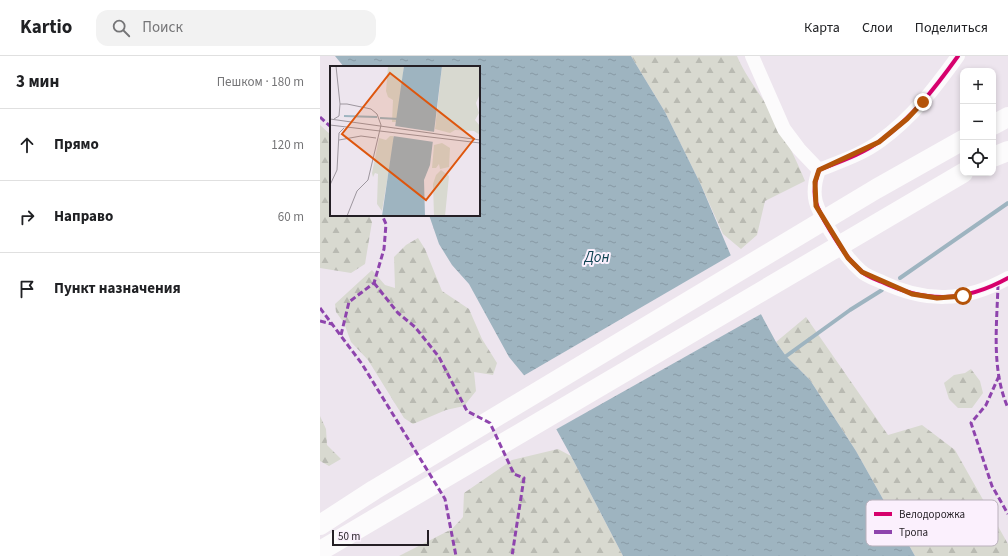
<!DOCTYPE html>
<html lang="ru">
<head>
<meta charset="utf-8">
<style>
  body { margin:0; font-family:"Source Sans 3",sans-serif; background:#f2f2f2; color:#202124 }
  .controls { position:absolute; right:12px; top:12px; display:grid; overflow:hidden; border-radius:8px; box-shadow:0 2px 6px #0003 }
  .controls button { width:36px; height:36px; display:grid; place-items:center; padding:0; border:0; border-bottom:1px solid #e0e0e0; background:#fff; color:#202124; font:20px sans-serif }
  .scale { position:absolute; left:12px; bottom:10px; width:97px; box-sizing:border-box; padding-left:4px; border:2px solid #241f25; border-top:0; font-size:11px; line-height:14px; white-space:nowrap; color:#241f25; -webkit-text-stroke:3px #fbf0fd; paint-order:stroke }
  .stop { position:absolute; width:12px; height:12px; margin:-9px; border:3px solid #b45309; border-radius:50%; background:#fff }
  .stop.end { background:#b45309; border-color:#fff; box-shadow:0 1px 4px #0008 }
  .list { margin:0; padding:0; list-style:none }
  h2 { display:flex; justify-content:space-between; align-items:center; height:52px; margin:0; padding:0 16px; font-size:17px }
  h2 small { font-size:13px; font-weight:400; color:#757577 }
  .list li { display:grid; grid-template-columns:26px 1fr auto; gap:12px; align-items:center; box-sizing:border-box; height:72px; padding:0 16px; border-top:1px solid #e0e0e0 }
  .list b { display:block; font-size:15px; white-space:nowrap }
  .list em { font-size:13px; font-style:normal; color:#757577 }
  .icon { flex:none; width:22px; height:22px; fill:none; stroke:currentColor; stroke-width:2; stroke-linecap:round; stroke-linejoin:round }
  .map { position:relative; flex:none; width:688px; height:500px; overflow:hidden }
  header { display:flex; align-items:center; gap:24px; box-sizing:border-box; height:56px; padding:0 20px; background:#fff; border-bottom:1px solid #e0e0e0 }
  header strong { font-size:19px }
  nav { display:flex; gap:22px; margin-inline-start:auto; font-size:14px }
  .search { width:280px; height:36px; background:#f2f2f2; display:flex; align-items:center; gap:10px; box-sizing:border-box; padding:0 14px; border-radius:12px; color:#757577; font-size:15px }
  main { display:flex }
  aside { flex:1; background:#fff }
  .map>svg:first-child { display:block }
  .forest { fill:url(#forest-firs) }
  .water { fill:url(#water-ripples) }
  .pier { fill:#ede5ee }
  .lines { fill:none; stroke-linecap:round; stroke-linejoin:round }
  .stream { stroke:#9eb4c0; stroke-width:4 }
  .minor { stroke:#fcfbfc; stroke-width:14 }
  .highway { stroke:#fcfbfc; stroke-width:20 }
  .quiet { stroke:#8e44ad; stroke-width:3; stroke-dasharray:6 3; stroke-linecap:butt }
  .cycleway-casing { stroke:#fbf0fd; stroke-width:6 }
  .cycleway { stroke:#d6006c; stroke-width:4 }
  .route { stroke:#b45309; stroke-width:5 }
  .labels { text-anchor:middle; stroke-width:4; stroke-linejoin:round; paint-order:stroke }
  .water-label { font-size:15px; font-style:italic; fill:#0f4352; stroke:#fbf0fd }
  .inset-river { fill:none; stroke:#9eb4c0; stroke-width:2 }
  .inset-road { fill:none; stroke:#9d969e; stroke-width:1 }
  .view { fill:#de560d; fill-opacity:0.15; stroke:#de560d; stroke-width:2 }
  .inset-edge { fill:none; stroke:#241f25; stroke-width:2 }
  .key { fill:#fbf0fd; stroke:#bab1bc; stroke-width:1 }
  .key-label { font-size:11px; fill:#241f25 }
</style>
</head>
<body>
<header>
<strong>Kartio</strong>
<div class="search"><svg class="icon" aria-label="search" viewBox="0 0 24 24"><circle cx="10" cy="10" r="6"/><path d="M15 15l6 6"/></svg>Поиск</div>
<nav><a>Карта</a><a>Слои</a><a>Поделиться</a></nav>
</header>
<main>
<aside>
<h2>3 мин<small>Пешком · 180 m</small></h2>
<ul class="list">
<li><svg class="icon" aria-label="ahead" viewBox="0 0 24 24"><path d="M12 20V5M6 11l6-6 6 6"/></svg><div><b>Прямо</b></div><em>120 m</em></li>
<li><svg class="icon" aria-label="right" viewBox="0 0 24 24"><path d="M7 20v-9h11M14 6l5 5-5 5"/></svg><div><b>Направо</b></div><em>60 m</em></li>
<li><svg class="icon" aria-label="arrive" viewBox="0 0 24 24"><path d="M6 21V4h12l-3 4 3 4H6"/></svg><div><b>Пункт назначения</b></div></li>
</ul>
</aside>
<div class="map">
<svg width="688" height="500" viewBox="0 0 688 500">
  <defs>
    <pattern id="forest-firs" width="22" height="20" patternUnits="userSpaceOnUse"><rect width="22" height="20" fill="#d8d9d0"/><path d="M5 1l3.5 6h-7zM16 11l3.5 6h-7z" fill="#b9bab2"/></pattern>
    <pattern id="water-ripples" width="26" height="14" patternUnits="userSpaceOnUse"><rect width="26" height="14" fill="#9eb4c0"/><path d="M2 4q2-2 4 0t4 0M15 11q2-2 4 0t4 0" fill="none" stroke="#889aa5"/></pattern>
  </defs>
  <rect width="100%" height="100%" fill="#ede5ee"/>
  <g class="forest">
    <path d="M311,0H417C425,19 438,35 449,53C462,76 475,100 485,125L445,145L437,179L421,193L403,178L381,129L345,56Z"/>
    <path d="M0,69L11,79V159H49L52,166L45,208L31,217L0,212Z"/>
    <path d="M98,182L105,193L122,235L149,253L162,283L177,307L173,319L154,316L156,335L144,350L126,354L93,368L84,362L48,304L31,286L24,267L16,256L15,248L52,214L65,229L75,232L74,201L86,189Z"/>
    <path d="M486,261L568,379L602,369L635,394L688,488V500H595L536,395L490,324L466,300L456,286Z"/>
    <path d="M651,313L660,325L663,337L652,352H638L629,343L624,327L634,319L645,317Z"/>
    <path d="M0,360L6,373L7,389L21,403L9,410L0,405Z"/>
    <path d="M238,393L251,400L303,500H79L132,473L143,461L144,437L192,404Z"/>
  </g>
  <path class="water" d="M15,0H311L345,56L381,129L417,214L456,286L466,300L490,324L536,395L595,500H303L251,400L212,329L189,301L149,228L132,209L119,188L109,159H159V11H24Z"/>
  <path class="pier" d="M413,198L443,257L235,374L203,320Z"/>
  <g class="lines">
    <g class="stream">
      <path d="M580,222L688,147"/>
      <path d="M462,303L530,254L562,234"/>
    </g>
    <g class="minor">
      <path d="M432,0L464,73L479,93L499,114"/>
      <path d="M638,0C615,32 592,62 560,85C543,98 519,106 499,114C489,141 497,153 511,176C520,190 528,204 541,215C546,220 555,223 562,226C606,247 645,246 688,222"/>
    </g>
    <g class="highway">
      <path d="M673,69L688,61"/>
      <path d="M673,101L688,95"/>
      <path d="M0,469L54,434L556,133L643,84"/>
      <path d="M0,495L643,117"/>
    </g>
    <g class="quiet">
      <path d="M0,61L11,71"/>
      <path d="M54,227L78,257L95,271L119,301L147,355L170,367L194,418L204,422L192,500"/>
      <path d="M678,228C677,269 671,313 688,352"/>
      <path d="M0,252L42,308L125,443L136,500"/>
      <path d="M0,265L12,268"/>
      <path d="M21,279L29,246L54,227L64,193L66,168L62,159"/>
      <path d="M679,320L666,349L651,367L672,430L688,458"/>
    </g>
    <defs>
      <path id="cycleway" d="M638,0C615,32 592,62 560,85C543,98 519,106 499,114C489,141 497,153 511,176C520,190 528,204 541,215C546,220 555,223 562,226C606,247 645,246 688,222"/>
    </defs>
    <use href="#cycleway" class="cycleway-casing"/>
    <use href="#cycleway" class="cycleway"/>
  </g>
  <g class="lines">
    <path class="route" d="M603,46L587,63L559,86L499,114L495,126L496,150L528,202L542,216L592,238L617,242L643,240"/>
  </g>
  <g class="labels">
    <g class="water-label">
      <text x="277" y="206">Дон</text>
    </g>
  </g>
  <g transform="translate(10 10)">
    <rect width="150" height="150" fill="#ede5ee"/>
    <path d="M58,0H74L68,56H62L63,34L58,31L56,25ZM112,0H150L149,30L146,37L149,47L145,54L150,60V69L144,65L125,64L120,67L105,63ZM60,70H63L64,74L52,145L47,138L48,108L45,107L43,111L42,107L49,72L56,74ZM112,77L120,82L119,101L110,103L109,98L106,102H102L104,79ZM111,104L119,110L115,150H104L103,118L106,109Z" fill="#d8d9d0"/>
    <path d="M74,0H112L100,99L94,114L95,150H52Z" fill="#9eb4c0"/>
    <path d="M65,60L105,66L104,76L63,70Z" fill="#ede5ee"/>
    <path class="inset-river" d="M14,50L47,51M50,52L69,53"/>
    <path class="inset-road" d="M6,0L10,38M0,53L150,74M4,53L9,50L10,38H17L41,43L47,48L51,59L38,114L27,125L17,150M0,59L150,77M9,74L31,70L46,72M0,119L7,104L9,67L14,62"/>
    <path class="view" d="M60,7L144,73L96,134L12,68Z"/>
    <rect width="150" height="150" class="inset-edge"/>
  </g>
  <rect x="546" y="444" width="132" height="46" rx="6" class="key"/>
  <rect x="554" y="456" width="18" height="4" fill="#d6006c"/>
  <rect x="554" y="474" width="18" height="4" fill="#8e44ad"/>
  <g class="key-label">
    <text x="579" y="462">Велодорожка</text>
    <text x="579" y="480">Тропа</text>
  </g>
</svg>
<div class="controls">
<button>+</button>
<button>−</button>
<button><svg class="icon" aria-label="locate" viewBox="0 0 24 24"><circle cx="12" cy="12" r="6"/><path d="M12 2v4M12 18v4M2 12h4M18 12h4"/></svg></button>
</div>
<div class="scale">50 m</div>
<div class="stop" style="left:643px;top:240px"></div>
<div class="stop end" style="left:603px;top:46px"></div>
</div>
</main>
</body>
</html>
